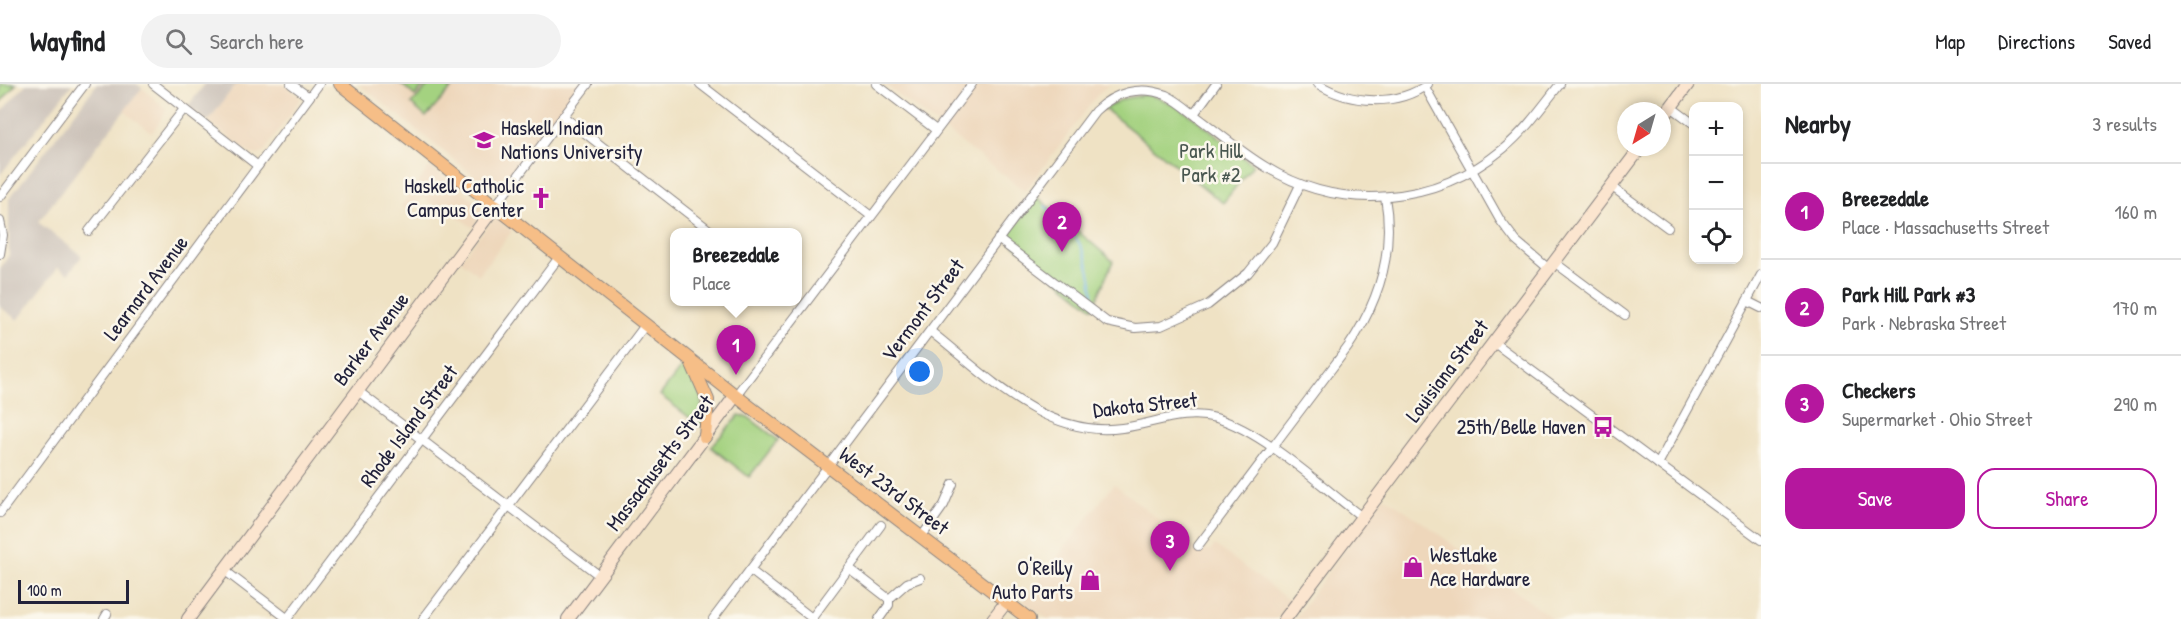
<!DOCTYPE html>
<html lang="en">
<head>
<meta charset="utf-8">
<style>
  body { margin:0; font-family:"Patrick Hand",sans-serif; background:#f2f2f2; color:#202124 }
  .controls { position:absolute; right:18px; top:18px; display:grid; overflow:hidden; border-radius:12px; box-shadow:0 3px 9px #0003 }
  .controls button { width:54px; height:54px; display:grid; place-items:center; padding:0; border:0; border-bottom:2px solid #e0e0e0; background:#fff; color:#202124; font:30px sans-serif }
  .compass { position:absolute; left:1617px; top:18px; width:54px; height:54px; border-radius:50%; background:#fff; box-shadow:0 3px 9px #0003; rotate:217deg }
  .scale { position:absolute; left:18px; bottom:15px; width:111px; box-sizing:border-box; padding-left:6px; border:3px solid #22223b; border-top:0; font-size:16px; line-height:21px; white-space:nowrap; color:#22223b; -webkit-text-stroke:4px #fbf7ec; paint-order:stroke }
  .you { position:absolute; left:920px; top:288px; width:21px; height:21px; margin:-15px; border:4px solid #fff; border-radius:50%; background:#1a73e8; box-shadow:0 0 0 9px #1a73e833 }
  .badge { display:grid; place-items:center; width:39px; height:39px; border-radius:50%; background:#b5179e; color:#fff; font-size:20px; font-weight:700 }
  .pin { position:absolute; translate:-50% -50px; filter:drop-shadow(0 2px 3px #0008) }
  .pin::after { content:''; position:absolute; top:32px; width:21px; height:18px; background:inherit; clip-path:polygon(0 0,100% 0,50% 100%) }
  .popup { position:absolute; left:670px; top:144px; width:132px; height:78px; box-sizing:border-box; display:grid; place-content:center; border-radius:12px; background:#fff; filter:drop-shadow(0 2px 4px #0005); font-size:20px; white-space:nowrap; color:#757577 }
  .popup b { font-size:22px; color:#202124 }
  .popup::after { content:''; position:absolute; left:50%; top:100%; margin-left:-12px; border:12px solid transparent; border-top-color:#fff }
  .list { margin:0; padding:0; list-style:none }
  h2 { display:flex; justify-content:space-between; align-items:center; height:78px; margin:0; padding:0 24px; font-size:26px }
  h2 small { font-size:20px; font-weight:400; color:#757577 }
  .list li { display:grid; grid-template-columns:39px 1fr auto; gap:18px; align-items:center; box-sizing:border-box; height:96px; padding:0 24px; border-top:2px solid #e0e0e0 }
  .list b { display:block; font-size:22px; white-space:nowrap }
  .list p { margin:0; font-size:20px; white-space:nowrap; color:#757577 }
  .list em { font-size:20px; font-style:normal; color:#757577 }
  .actions { display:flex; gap:12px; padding:18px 24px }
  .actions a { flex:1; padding:14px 0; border:2px solid #b5179e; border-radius:18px; text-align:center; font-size:21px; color:#b5179e }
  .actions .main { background:#b5179e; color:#fff }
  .icon { flex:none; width:33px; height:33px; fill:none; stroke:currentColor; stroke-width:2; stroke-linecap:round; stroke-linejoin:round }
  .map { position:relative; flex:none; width:1761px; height:535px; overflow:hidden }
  header { display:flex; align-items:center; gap:36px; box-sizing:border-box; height:84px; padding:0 30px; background:#fff; border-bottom:2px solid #e0e0e0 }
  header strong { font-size:28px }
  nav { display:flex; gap:33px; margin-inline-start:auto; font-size:21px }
  .search { width:420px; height:54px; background:#f2f2f2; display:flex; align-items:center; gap:15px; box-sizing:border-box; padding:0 21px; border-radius:33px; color:#757577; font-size:22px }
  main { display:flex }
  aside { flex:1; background:#fff }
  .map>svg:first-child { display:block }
  .built { fill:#eed7bb }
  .industrial { fill:#ccc2b9 }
  .green { fill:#a4d280; stroke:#637a5e; stroke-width:1.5 }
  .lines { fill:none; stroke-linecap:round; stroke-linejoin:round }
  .stream { stroke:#7bb8ee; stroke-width:2 }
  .street-casing { stroke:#888280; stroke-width:10 }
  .secondary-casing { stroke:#888280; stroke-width:14 }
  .primary-casing { stroke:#888280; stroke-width:14 }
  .street { stroke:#fff; stroke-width:8 }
  .secondary { stroke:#fbe5cf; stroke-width:12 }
  .primary { stroke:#f6be87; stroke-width:12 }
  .labels { text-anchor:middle; stroke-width:5; stroke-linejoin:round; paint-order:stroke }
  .poi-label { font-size:21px; fill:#22223b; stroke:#fbf7ec; text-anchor:end }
  .park-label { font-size:21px; fill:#495750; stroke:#fbf7ec }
  .street-label { font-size:21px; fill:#22223b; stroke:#fbf7ec }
</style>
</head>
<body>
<header>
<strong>Wayfind</strong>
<div class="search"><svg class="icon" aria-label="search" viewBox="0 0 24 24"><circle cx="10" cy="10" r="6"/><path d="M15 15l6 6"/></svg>Search here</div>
<nav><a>Map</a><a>Directions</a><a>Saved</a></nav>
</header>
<main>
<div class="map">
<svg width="1761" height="535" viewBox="0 0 1761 535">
  <rect width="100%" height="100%" fill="#fbf7ec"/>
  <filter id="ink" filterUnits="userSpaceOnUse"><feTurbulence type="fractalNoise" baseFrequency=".0167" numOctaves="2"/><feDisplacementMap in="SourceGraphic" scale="12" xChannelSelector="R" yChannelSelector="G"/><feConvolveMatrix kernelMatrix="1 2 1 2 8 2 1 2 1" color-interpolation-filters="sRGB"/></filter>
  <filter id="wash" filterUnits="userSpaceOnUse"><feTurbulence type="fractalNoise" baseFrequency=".008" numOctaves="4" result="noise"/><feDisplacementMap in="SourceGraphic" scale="24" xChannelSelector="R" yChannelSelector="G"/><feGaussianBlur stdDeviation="1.35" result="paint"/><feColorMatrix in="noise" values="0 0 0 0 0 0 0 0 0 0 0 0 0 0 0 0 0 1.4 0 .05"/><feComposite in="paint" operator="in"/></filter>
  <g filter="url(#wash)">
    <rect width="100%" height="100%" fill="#efe2c4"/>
    <g class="built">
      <path d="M236,0H284L301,14L264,68L258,71L251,70L208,37Z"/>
      <path d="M359,0H582L497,110Z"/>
      <path d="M884,0H1110L1099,9L1025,107Z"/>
      <path d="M142,4L167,26L152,49L124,27Z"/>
      <path d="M430,82L480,121L482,128L473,144L440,119L437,123L423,113L411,129L401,122Z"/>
      <path d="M493,135H497L512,147L479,191L460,176Z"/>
      <path d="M1114,400L1198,467L1211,466L1215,461L1291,518L1276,535H1047L1023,517Z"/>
      <path d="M1384,412L1425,440L1553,535H1294Z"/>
    </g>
    <g class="industrial">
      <path d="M26,0H72L0,91V29Z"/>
      <path d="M97,0H137L142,4L38,138L82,172L68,190L58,183L18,236L0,223V185L9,171V115Z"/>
      <path d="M205,0H236L208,37L188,22Z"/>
    </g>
    <g class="green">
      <path d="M0,0H16L0,19Z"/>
      <path d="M401,0H426L415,12Z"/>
      <path d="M430,0H450L453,3L426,33L411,20Z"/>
      <path d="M1144,11C1180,14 1224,59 1253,81L1223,119L1105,25L1122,15Z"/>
      <path d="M1037,113L1113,177L1093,224L1009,157L1010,148Z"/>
      <path d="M683,281C703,298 702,318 702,343L660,311Z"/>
      <path d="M739,331L748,333L778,356L749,393L711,363Z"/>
    </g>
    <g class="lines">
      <path class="stream" d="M1045,122C1053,131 1060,138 1069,146C1085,160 1093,194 1093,214"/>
    </g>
  </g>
  <g filter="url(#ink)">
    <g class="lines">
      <defs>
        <g id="street">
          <path d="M153,0L258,82"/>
          <path d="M291,0L309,13"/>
          <path d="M700,0L871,132"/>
          <path d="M876,0L936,46"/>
          <path d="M1318,0C1350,20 1397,23 1428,0"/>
          <path d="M1425,3L1500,136L1516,157L1549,185"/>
          <path d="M1671,23L1694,40"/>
          <path d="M1194,30L1216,0"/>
          <path d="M563,32L712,148"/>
          <path d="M1611,102L1668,144"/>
          <path d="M0,113L85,0"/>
          <path d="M496,121L588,0"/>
          <path d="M0,137L3,151L0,170"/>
          <path d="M89,147L184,25"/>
          <path d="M998,155L1107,238L1135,244L1161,242L1208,221L1248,189L1272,159L1300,101"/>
          <path d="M1554,178L1625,231"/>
          <path d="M1747,217L1761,224"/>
          <path d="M930,247C985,290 1045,355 1122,344C1153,340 1184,325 1216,334C1264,348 1321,402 1362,433"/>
          <path d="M1493,258L1761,456"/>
          <path d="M358,307L600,492"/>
          <path d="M736,311L972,0"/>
          <path d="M1658,380L1761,191"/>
          <path d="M0,429L319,0"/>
          <path d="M922,452L944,421L953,400"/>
          <path d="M1198,462L1348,263C1379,218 1395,168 1385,113"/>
          <path d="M849,484L889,515"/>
          <path d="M224,486L288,535"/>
          <path d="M750,486L813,535"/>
          <path d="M812,534L881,441"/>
          <path d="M104,535L107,530"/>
          <path d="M287,535L560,172"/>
          <path d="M423,535L646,240"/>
          <path d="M713,535L1095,27C1115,8 1140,1 1166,11C1177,16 1186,24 1196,32C1219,49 1241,68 1266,83C1341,129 1435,121 1503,65C1525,47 1542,23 1560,0"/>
          <path d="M879,535L889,521V515L907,499L920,494"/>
        </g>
        <g id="secondary">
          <path d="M1662,35L1688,0"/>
          <path d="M188,535L496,121"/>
          <path d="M568,535L736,311"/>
          <path d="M993,535L1007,517"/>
          <path d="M1285,535L1641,63"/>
        </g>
        <g id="primary">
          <path d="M340,0L749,322L1029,535"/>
          <path d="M692,280L708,316L705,353"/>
        </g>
      </defs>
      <use href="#street" class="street-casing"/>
      <use href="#secondary" class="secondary-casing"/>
      <use href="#primary" class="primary-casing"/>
      <use href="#street" class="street"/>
      <use href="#secondary" class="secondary"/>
      <use href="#primary" class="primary"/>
    </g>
  </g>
  <defs>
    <symbol id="university-bare" viewBox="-9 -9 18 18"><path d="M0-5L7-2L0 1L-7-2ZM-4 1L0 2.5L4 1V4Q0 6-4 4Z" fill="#b5179e" stroke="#fbf7ec" stroke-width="2.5" paint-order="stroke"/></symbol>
    <symbol id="church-bare" viewBox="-9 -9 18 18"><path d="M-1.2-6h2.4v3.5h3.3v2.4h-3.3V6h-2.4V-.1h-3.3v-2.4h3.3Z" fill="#b5179e" stroke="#fbf7ec" stroke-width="2.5" paint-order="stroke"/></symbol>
    <symbol id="bus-bare" viewBox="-9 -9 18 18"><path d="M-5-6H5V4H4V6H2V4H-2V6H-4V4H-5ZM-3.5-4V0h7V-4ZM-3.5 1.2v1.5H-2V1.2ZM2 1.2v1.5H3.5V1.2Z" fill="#b5179e" stroke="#fbf7ec" stroke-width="2.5" paint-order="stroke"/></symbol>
    <symbol id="shop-bare" viewBox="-9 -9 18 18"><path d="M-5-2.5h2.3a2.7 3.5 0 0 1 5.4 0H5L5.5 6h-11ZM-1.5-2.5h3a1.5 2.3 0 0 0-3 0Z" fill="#b5179e" stroke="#fbf7ec" stroke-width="2.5" paint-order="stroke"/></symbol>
  </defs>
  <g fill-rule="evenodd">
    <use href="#university-bare" x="469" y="41" width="30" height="30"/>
    <use href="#church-bare" x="526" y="99" width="30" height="30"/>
    <use href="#bus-bare" x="1588" y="328" width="30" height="30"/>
    <use href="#shop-bare" x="1398" y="468" width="30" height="30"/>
    <use href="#shop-bare" x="1075" y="481" width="30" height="30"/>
  </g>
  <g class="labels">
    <g class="poi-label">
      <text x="501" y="51" text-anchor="start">Haskell Indian<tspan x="501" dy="24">Nations University</tspan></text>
      <text x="524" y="109">Haskell Catholic<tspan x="524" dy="24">Campus Center</tspan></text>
      <text x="1586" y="350">25th/Belle Haven</text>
      <text x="1430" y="478" text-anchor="start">Westlake<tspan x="1430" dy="24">Ace Hardware</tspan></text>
      <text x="1073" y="491">O'Reilly<tspan x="1073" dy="24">Auto Parts</tspan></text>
    </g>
    <g class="park-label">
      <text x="1211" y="74">Park Hill<tspan x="1211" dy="24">Park #2</tspan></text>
    </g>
    <g class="street-label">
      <text transform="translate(146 204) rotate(-53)" y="7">Learnard Avenue</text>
      <text transform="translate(923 226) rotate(-53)" y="7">Vermont Street</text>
      <text transform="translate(371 255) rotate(-53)" y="7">Barker Avenue</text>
      <text transform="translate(1447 287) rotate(-53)" y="7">Louisiana Street</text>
      <text transform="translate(1145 321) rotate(-6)" y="7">Dakota Street</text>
      <text transform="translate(409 342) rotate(-53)" y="7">Rhode Island Street</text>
      <text transform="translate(660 379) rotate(-53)" y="7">Massachusetts Street</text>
      <text transform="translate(894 407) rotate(37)" y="7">West 23rd Street</text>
    </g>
  </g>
</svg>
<div class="controls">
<button>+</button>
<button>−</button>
<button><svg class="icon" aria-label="locate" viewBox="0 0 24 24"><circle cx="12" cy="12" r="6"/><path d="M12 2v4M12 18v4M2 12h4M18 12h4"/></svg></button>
</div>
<svg class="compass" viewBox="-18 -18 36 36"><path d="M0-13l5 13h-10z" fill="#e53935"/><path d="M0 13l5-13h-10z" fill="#757577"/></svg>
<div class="scale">100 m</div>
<div class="you"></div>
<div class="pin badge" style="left:736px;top:291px">1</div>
<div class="popup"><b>Breezedale</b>Place</div>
<div class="pin badge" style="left:1062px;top:168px">2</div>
<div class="pin badge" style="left:1170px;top:487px">3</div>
</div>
<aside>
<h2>Nearby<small>3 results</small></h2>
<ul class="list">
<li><span class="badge">1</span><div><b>Breezedale</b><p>Place · Massachusetts Street</p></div><em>160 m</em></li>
<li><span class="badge">2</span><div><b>Park Hill Park #3</b><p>Park · Nebraska Street</p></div><em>170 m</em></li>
<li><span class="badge">3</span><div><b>Checkers</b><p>Supermarket · Ohio Street</p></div><em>290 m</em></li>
</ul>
<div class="actions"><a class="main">Save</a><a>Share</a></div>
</aside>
</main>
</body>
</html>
